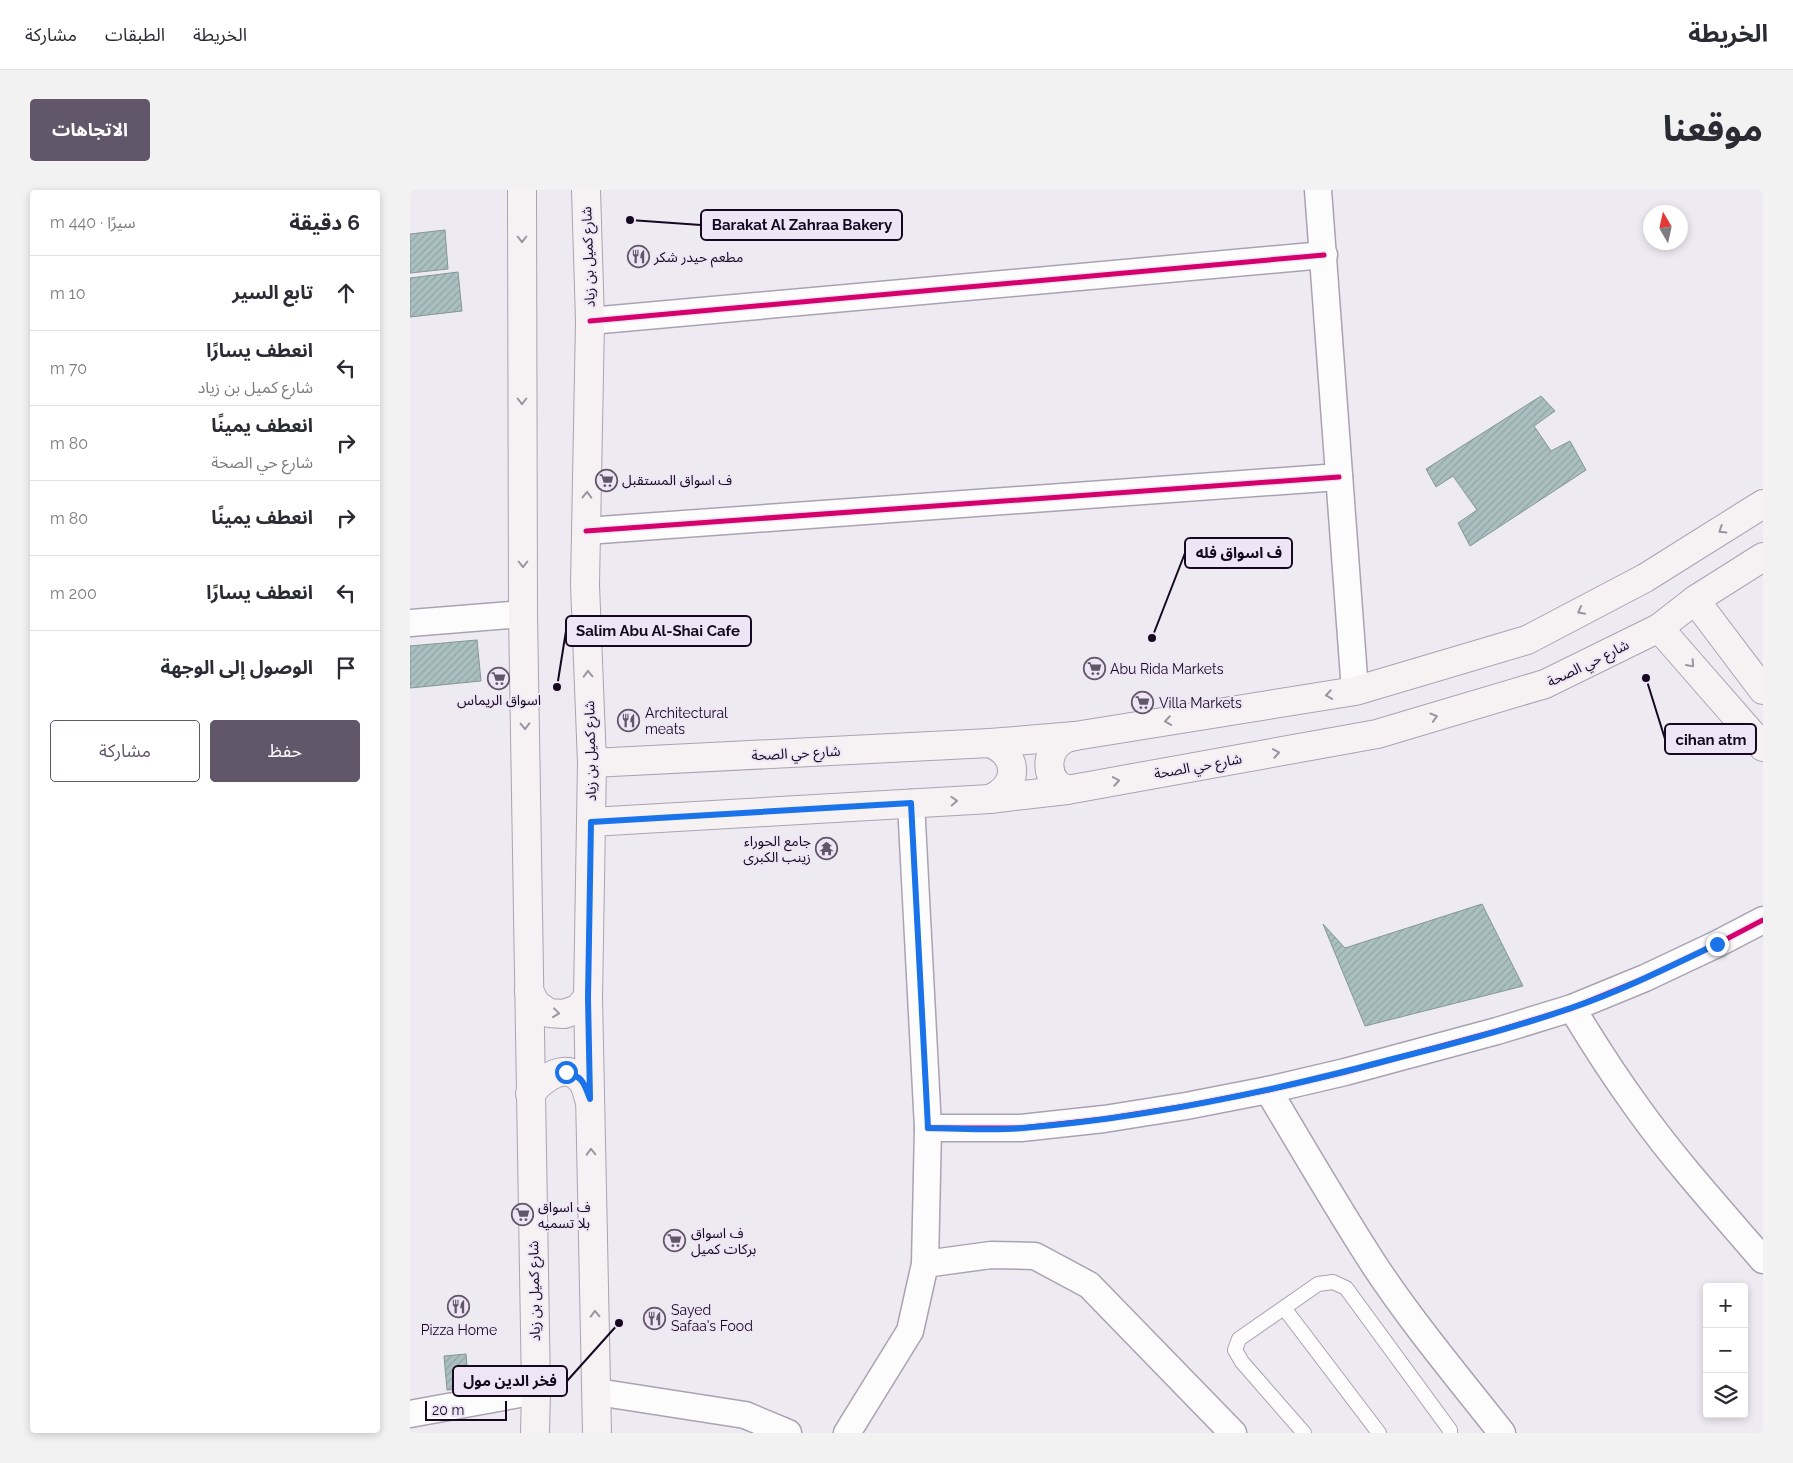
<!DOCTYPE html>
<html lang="ar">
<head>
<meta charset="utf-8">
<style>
  body { margin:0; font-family:Raleway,"Noto Sans Arabic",sans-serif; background:#f2f2f3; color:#2b2b33; direction:rtl }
  .controls { position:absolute; right:15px; bottom:15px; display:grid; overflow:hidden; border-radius:5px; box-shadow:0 2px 8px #0003 }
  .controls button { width:45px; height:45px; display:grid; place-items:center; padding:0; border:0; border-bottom:1px solid #e1e1e2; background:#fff; color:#2b2b33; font:25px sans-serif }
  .compass { position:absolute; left:1233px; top:15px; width:45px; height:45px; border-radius:50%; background:#fff; box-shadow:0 2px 8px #0003; rotate:351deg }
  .scale { position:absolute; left:15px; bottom:12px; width:82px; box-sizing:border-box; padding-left:5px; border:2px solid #160821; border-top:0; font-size:14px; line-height:18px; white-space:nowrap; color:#160821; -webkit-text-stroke:4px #eee6f5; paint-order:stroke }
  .stop { position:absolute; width:15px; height:15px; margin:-11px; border:4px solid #1a73e8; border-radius:50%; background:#fff }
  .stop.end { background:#1a73e8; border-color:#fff; box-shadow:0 1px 5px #0008 }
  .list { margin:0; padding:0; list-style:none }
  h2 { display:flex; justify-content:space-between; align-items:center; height:65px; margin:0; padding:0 20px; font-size:21px }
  h2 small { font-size:16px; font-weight:400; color:#7c7c81 }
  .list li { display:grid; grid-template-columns:32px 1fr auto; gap:15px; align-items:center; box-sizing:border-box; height:75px; padding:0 20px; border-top:1px solid #e1e1e2 }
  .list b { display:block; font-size:19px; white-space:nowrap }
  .list p { margin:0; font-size:16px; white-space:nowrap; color:#7c7c81 }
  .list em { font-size:16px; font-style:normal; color:#7c7c81 }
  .actions { display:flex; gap:10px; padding:15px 20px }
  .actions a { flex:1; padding:11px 0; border:1px solid #62576a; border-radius:5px; text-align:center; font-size:18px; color:#62576a }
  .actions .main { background:#62576a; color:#fff }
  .icon { flex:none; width:28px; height:28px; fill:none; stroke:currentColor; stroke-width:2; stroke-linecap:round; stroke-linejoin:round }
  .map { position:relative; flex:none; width:1353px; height:1243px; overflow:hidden; direction:ltr; border-radius:5px }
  header { display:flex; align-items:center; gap:30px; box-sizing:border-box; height:70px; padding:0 25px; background:#fff; border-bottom:1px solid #e1e1e2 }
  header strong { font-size:24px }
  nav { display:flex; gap:28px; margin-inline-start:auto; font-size:18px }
  .intro { display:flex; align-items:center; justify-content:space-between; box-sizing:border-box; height:120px; padding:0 30px }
  h1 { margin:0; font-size:35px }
  .button { padding:12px 22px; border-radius:5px; background:#62576a; color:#fff; font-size:18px; font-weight:700 }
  main { display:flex; gap:30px; padding:0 30px }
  aside { flex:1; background:#fff; border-radius:5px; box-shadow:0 2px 8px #0003 }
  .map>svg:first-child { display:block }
  .building { fill:url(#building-hatch); stroke:#859699 }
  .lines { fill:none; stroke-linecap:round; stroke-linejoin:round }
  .lane-casing { stroke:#aaa2b2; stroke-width:16 }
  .street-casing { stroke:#aaa2b2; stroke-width:29 }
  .secondary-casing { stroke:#aaa2b2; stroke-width:30 }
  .lane { stroke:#fcfcfd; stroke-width:14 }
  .street { stroke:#fcfcfd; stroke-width:26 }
  .secondary { stroke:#f6f2f4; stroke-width:28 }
  .cycleway-casing { stroke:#eee6f5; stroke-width:8 }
  .cycleway { stroke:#d6006c; stroke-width:5 }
  .oneway { stroke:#9c94a0 }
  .route { stroke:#1a73e8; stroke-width:6 }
  .labels { text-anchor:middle; stroke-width:4; stroke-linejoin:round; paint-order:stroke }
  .street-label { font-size:14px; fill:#160821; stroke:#eee6f5 }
  .poi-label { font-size:14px; fill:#160821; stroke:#eee6f5; text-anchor:start }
  .leader { fill:none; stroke:#160821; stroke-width:2 }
  .callout-dot { fill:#160821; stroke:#eee6f5; stroke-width:2 }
  .callout { fill:#eee6f5; stroke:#160821; stroke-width:2 }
  .callout-label { font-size:15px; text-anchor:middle; font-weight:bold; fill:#160821 }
</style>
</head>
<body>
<header>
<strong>الخريطة</strong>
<nav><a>الخريطة</a><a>الطبقات</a><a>مشاركة</a></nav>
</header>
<div class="intro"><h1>موقعنا</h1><a class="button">الاتجاهات</a></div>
<main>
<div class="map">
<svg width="1353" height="1243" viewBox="0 0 1353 1243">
  <defs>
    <pattern id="building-hatch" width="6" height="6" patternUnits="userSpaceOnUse" patternTransform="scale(1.25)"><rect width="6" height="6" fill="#aabfc0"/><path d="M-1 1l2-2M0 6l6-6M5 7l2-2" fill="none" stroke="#92a3a5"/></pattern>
  </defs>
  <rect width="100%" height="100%" fill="#eeeaf2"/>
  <g class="building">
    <path d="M35,40L38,79L0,83V44Z"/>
    <path d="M48,82L52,121L0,127V88Z"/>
    <path d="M1131,206L1145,221L1124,236L1141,261L1160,251L1176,280L1060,356L1048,333L1067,320L1043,286L1026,297L1016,279Z"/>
    <path d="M67,450L71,491L0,498V456Z"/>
    <path d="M1072,714L1113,796L955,836L913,734L935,758Z"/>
    <path d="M56,1164L59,1198L37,1200L34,1166Z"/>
  </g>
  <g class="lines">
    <defs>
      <g id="lane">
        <path d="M874,1118L969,1243"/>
        <path d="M894,1243L832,1172L825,1160L829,1149L908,1094L923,1092L936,1098L1040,1240V1243"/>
      </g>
      <g id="street">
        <path d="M908,0L945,501"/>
        <path d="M180,131L914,65"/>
        <path d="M176,341L929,287"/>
        <path d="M0,433L113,424"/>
        <path d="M1162,818C1183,853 1205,887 1229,920C1267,973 1311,1021 1353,1070"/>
        <path d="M858,900C892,957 925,1014 961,1070C1000,1130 1047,1186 1092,1243"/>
        <path d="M518,938H611L694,929L776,916L858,900L935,882L1087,841L1162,818L1235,788L1307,754L1353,730"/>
        <path d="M515,1074L581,1065L625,1066L679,1095L823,1243"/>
        <path d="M187,1202L335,1225L378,1243"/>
        <path d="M0,1224L126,1201"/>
        <path d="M437,1243L500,1141L515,1074L518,938L501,613"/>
      </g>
      <g id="secondary">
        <path d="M112,0L113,424L126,1201L125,1243"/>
        <path d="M176,0L180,131L175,395L182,573L178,807L187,1243"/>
        <path d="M1285,410L1353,500"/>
        <path d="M1249,438L1353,557"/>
        <path d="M182,573L580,553L665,546L945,501L1117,450L1235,388L1353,314"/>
        <path d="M657,600C654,598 649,596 646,593C635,580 638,559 653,550C656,548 661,547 665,546"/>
        <path d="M580,609C609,596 610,566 580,553"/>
        <path d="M181,632L580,609L657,600L967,544L1135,494L1249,438L1285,410L1353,367"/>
        <path d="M119,801L126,814L139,823L154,824L168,819L178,807"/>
        <path d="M120,904C132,889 156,870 172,891C176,896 177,903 179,909"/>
      </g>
    </defs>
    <use href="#lane" class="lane-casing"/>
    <use href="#street" class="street-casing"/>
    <use href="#secondary" class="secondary-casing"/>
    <use href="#lane" class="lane"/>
    <use href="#street" class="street"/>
    <use href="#secondary" class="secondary"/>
    <defs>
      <g id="cycleway">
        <path d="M180,131L914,65"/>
        <path d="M176,341L929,287"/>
        <path d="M518,938H611L694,929L776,916L858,900L935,882L1087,841L1162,818L1235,788L1307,754L1353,730"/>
      </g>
    </defs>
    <use href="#cycleway" class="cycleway-casing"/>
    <use href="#cycleway" class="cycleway"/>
  </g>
  <defs><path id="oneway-chevron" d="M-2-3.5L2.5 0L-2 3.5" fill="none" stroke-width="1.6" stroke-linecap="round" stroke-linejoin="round" transform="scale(1.25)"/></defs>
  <g class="oneway">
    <use href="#oneway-chevron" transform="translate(112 49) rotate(90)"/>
    <use href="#oneway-chevron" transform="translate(112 211) rotate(90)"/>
    <use href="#oneway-chevron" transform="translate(177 305) rotate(-89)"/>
    <use href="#oneway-chevron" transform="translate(1312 340) rotate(148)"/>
    <use href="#oneway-chevron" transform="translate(113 374) rotate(90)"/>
    <use href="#oneway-chevron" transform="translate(1171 421) rotate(152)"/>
    <use href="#oneway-chevron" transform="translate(1281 474) rotate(49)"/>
    <use href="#oneway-chevron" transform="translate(178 484) rotate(-92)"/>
    <use href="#oneway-chevron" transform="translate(919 505) rotate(171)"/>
    <use href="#oneway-chevron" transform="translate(1024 527) rotate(-17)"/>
    <use href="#oneway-chevron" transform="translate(758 531) rotate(171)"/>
    <use href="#oneway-chevron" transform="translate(115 536) rotate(89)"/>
    <use href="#oneway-chevron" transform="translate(866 563) rotate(-10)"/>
    <use href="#oneway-chevron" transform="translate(706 591) rotate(-10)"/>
    <use href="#oneway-chevron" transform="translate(544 611) rotate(-3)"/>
    <use href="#oneway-chevron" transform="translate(146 823) rotate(7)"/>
    <use href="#oneway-chevron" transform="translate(181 962) rotate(-92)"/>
    <use href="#oneway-chevron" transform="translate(185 1124) rotate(-92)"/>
  </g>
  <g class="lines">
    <path class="route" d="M156,882C173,887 174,893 180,909L178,808L181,632L501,613L518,938C549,938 582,941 613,938C736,928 860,902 979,870C1040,855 1101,839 1161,818C1211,801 1259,777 1307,754"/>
  </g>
  <defs>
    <symbol id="restaurant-ring" viewBox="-11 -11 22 22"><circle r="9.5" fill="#eee6f5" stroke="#62576a" stroke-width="1.5"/><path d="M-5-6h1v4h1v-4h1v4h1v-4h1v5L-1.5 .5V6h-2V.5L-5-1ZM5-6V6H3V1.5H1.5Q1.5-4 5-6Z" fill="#62576a"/></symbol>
    <symbol id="supermarket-ring" viewBox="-11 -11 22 22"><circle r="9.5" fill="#eee6f5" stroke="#62576a" stroke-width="1.5"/><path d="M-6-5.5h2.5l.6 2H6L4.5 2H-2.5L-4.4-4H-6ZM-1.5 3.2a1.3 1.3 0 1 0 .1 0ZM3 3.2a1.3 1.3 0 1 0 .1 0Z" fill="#62576a"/></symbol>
    <symbol id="temple-ring" viewBox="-11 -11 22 22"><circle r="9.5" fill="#eee6f5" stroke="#62576a" stroke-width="1.5"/><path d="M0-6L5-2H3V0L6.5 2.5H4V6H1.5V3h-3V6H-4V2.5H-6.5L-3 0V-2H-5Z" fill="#62576a"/></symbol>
  </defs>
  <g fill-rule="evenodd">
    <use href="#restaurant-ring" x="216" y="54" width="25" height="25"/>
    <use href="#supermarket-ring" x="184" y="278" width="25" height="25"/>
    <use href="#supermarket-ring" x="672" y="466" width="25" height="25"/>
    <use href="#supermarket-ring" x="76" y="476" width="25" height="25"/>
    <use href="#supermarket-ring" x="720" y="500" width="25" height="25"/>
    <use href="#restaurant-ring" x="206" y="518" width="25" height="25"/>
    <use href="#temple-ring" x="404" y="646" width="25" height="25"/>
    <use href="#supermarket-ring" x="100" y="1012" width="25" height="25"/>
    <use href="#supermarket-ring" x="252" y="1038" width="25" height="25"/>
    <use href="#restaurant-ring" x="36" y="1104" width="25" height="25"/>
    <use href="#restaurant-ring" x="232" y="1116" width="25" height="25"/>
  </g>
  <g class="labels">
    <g class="street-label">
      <text transform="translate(178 67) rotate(-92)" y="5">شارع كميل بن زياد</text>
      <text transform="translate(1178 473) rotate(-26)" y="5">شارع حي الصحة</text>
      <text transform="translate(180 561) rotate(-91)" y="5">شارع كميل بن زياد</text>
      <text transform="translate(386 563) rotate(-3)" y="5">شارع حي الصحة</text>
      <text transform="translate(788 576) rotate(-10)" y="5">شارع حي الصحة</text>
      <text transform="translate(124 1101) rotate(-91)" y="5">شارع كميل بن زياد</text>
    </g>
    <g class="poi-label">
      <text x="244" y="72">مطعم حيدر شكر</text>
      <text x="212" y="295">ف اسواق المستقبل</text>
      <text x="700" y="484">Abu Rida Markets</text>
      <text x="89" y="515" text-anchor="middle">اسواق الريماس</text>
      <text x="749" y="518">Villa Markets</text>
      <text x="235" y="528">Architectural<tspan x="235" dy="16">meats</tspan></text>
      <text x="401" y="656" text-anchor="end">جامع الحوراء<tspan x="401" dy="16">زينب الكبرى</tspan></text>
      <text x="128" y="1022">ف اسواق<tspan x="128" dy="16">بلا تسميه</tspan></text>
      <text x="281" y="1048">ف اسواق<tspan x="281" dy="16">بركات كميل</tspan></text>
      <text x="261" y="1125">Sayed<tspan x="261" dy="16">Safaa's Food</tspan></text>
      <text x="49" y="1145" text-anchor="middle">Pizza Home</text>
    </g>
  </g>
  <path class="leader" d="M220 30L291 35M742 448L775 363M147 497L156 441M1236 488L1255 549M209 1133L157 1191"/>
  <g class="callout-dot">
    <circle cx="220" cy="30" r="5"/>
    <circle cx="742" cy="448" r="5"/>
    <circle cx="147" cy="497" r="5"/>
    <circle cx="1236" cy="488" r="5"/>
    <circle cx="209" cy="1133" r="5"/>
  </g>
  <g class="callout">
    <rect x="291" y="20" width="201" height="30" rx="5"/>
    <rect x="775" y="348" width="107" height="30" rx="5"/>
    <rect x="156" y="426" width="185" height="30" rx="5"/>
    <rect x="1255" y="534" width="91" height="30" rx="5"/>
    <rect x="43" y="1176" width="114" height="30" rx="5"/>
  </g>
  <g class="callout-label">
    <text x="392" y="40">Barakat Al Zahraa Bakery</text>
    <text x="829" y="368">ف اسواق فله</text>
    <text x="248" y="446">Salim Abu Al-Shai Cafe</text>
    <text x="1301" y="555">cihan atm</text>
    <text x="100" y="1196">فخر الدين مول</text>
  </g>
</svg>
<div class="controls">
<button>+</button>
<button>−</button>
<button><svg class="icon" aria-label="layers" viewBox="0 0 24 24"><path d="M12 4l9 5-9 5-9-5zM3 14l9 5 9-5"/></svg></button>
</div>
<svg class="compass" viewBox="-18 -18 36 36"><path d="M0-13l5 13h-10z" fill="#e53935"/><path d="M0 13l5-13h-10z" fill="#7c7c81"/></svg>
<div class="scale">20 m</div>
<div class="stop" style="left:156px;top:882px"></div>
<div class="stop end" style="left:1307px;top:754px"></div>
</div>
<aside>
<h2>6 دقيقة<small>سيرًا · 440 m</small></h2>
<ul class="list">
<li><svg class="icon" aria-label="ahead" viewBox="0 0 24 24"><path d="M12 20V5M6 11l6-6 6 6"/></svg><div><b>تابع السير</b></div><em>10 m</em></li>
<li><svg class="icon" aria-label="left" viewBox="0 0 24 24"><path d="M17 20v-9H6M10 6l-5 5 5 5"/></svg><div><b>انعطف يسارًا</b><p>شارع كميل بن زياد</p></div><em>70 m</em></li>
<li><svg class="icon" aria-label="right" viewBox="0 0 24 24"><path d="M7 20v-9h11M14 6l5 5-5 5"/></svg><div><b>انعطف يمينًا</b><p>شارع حي الصحة</p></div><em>80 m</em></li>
<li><svg class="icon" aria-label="right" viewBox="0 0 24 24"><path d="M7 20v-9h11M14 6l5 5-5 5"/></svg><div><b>انعطف يمينًا</b></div><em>80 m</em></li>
<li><svg class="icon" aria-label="left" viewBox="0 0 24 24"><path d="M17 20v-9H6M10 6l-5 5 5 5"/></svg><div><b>انعطف يسارًا</b></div><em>200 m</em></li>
<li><svg class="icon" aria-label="arrive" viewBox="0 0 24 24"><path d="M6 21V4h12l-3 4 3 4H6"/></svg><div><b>الوصول إلى الوجهة</b></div></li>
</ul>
<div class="actions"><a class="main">حفظ</a><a>مشاركة</a></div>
</aside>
</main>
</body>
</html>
